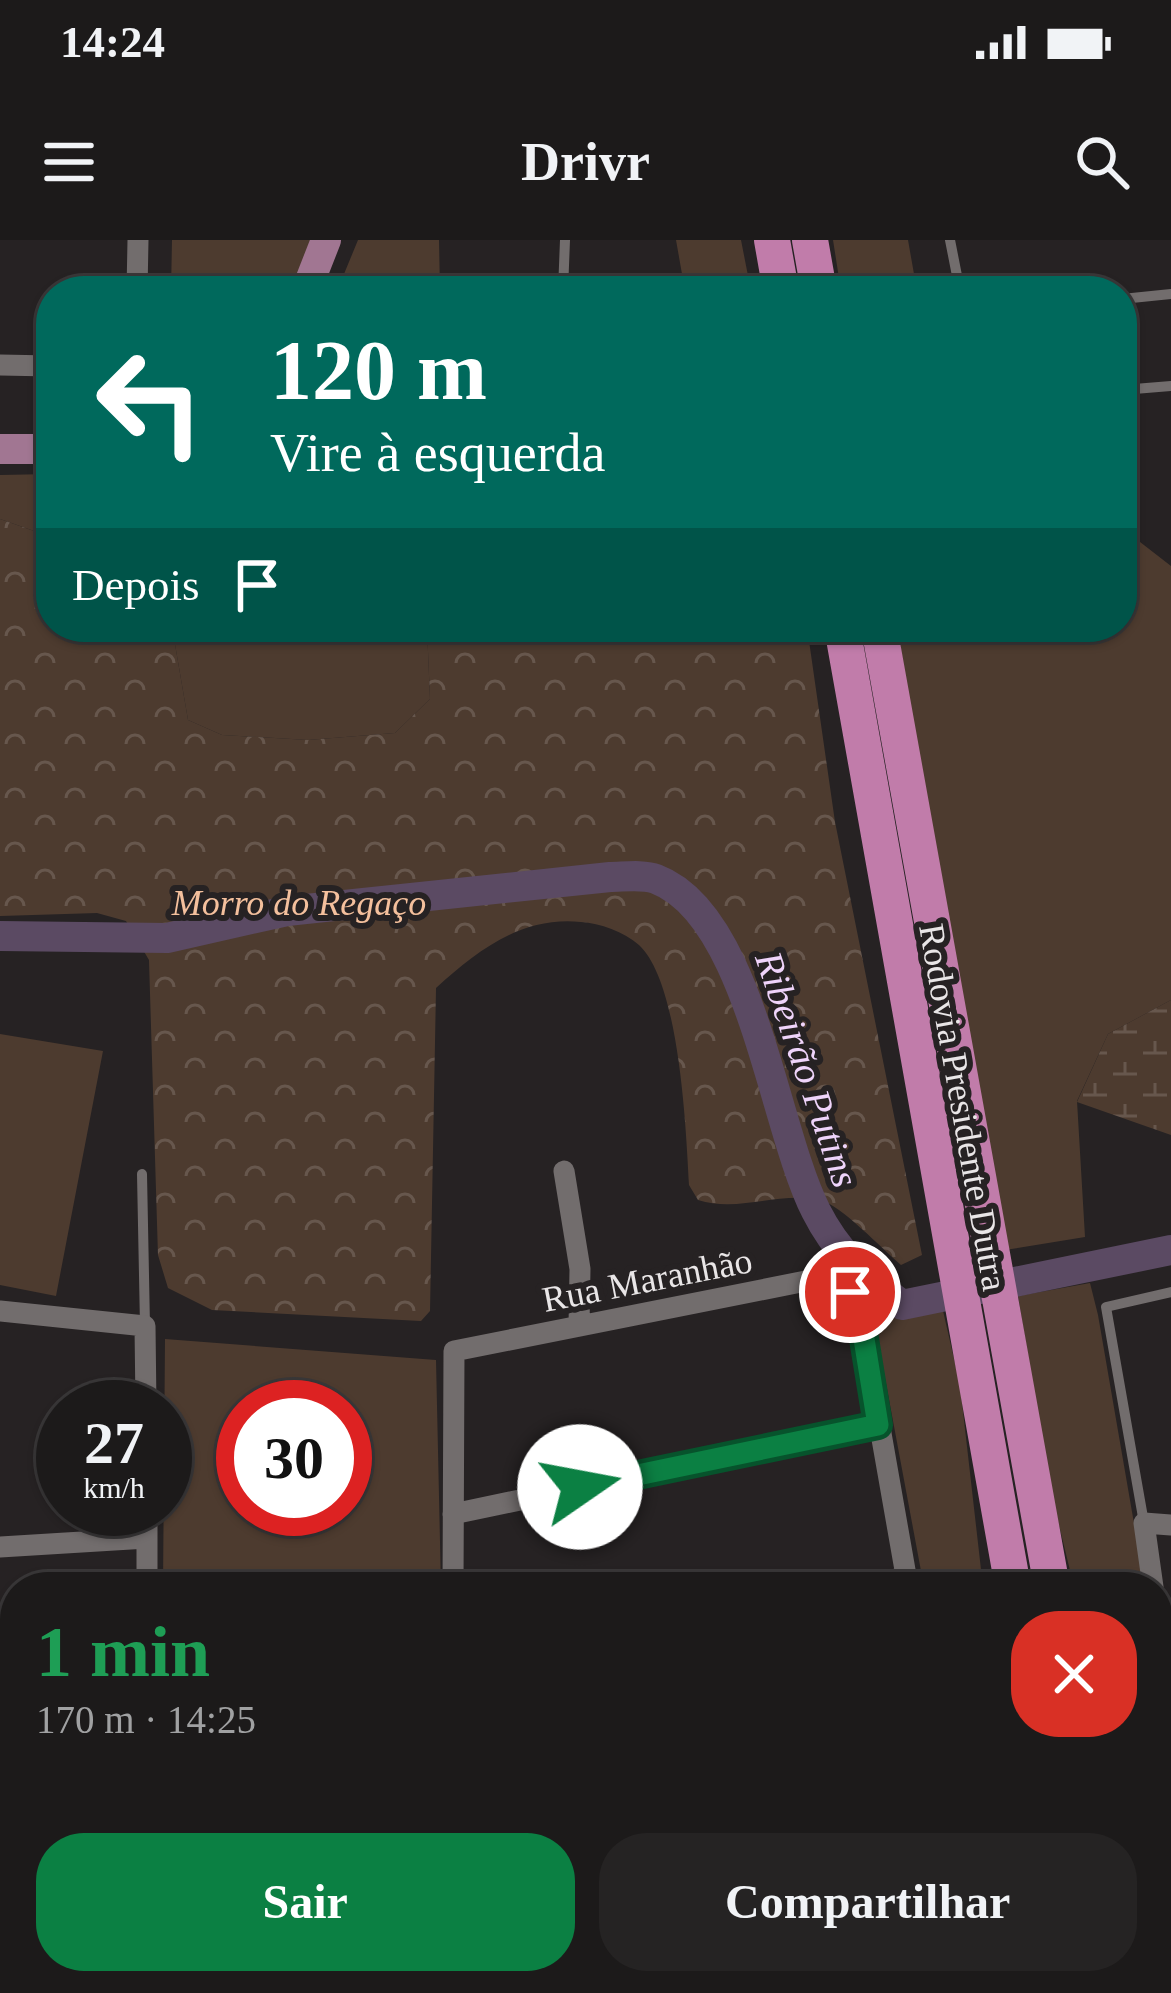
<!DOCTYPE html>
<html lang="pt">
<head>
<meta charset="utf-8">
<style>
	:root { --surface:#1c1a1a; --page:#252323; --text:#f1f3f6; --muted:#a0a1a2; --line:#3a3839; --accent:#0b8043 }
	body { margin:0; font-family:Georgia,serif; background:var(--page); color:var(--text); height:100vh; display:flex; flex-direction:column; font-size:45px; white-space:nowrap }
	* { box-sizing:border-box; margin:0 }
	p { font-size:39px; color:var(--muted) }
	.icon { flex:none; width:66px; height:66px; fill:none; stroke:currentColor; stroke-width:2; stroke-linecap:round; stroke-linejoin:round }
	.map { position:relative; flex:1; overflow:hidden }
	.details { position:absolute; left:0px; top:1332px; width:1173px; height:423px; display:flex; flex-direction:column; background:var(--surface); border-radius:48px 48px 0 0; box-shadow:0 3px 9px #0004,0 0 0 3px var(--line) }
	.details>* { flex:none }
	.banner { position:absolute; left:36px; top:36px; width:1101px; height:366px; border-radius:48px; box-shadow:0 3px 9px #0004,0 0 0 3px var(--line); background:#00695c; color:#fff; overflow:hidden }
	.speed { position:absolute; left:36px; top:1140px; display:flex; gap:24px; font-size:60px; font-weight:700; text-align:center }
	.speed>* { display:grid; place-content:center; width:156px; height:156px; border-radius:50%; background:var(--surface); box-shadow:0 3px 9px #0004,0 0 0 3px var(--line); line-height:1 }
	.speed small { font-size:30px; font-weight:400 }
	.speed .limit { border:18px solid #d22; background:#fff; color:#111 }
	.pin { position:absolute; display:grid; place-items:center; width:102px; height:102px; color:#fff; margin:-51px; border:6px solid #fff; border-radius:50%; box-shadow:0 3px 12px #0007 }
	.me { position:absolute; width:132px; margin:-66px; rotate:78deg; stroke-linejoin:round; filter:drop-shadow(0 0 9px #0008) }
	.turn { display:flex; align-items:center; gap:42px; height:252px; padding:0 36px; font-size:54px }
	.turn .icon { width:156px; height:156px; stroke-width:2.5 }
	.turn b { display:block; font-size:84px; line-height:102px }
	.then { display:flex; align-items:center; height:114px; padding:0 36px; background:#0003; gap:24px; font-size:45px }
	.round { display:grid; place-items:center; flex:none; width:126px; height:126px; border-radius:48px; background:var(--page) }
	.summary { display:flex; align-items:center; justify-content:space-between; height:204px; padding:0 36px }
	h1 { font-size:72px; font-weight:700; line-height:90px; color:#1e9e55 }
	.button { display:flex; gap:24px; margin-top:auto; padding:24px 36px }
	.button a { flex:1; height:138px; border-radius:48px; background:var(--accent); color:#fff; font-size:48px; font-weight:700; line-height:138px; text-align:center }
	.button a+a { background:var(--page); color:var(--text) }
	.status { display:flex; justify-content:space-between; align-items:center; height:84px; padding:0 60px; background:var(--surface); direction:ltr }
	.status svg { height:33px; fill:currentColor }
	header { display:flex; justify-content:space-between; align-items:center; height:156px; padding:0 36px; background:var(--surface); font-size:54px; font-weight:700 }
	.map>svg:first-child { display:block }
	.grass { fill:#4d3b2f; fill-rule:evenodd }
	.forest { fill:url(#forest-crowns) }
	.wetland { fill:url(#wetland-marsh) }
	.park { fill:url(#park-dots) }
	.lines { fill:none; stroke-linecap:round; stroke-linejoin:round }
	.river { stroke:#5b4a63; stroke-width:30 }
	.building { fill:#b5afae }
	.lane { stroke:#726d6d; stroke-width:10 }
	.street { stroke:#726d6d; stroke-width:21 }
	.primary { stroke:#a17692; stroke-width:30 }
	.highway { stroke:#c17caa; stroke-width:36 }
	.route-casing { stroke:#07532c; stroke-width:30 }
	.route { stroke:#0b8043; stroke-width:21 }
	.labels { text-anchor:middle; stroke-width:12; stroke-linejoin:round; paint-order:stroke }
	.park-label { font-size:36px; font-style:italic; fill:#f4c09d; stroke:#262223 }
	.street-label { font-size:36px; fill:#e9e6e7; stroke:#262223 }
	.water-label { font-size:39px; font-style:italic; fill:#efd4fb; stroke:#262223 }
</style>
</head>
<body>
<div class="status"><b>14:24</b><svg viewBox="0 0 49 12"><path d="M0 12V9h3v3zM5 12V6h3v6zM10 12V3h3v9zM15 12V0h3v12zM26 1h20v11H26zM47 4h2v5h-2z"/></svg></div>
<header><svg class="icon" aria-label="menu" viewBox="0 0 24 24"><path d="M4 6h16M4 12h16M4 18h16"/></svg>Drivr<svg class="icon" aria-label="search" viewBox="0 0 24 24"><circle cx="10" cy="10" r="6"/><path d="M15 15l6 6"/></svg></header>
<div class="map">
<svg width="1171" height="1753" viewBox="0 0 1171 1753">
	<defs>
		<pattern id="forest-crowns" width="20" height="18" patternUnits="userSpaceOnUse" patternTransform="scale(3)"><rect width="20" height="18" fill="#4d3b2f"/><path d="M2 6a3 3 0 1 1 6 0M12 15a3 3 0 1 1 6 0" fill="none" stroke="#67574d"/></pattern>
		<pattern id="wetland-marsh" width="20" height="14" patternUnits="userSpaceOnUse" patternTransform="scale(3)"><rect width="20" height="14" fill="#4d3b2f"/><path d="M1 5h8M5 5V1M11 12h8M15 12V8" fill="none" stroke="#67574d"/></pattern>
		<pattern id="park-dots" width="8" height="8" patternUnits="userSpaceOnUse" patternTransform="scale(3)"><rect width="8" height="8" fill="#4d3b2f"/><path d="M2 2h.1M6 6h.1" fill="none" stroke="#67574d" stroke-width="1.8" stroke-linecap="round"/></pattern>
	</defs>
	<rect width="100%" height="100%" fill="#262223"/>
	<path class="grass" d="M172,0H319L298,51H171Z
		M358,0H439L440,51H337Z
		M676,0H741L751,51H685Z
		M833,0H908L917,51H841Z
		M51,234V297L0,279V235Z
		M1122,288L1171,326V760L1108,794L1077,861L1085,997L1005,1010L897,387H1122Z
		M172,387H427L430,459L395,493L308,500L222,495L188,480Z
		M0,794L103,811L56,1056L0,1045Z
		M1090,1043L1098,1075L1145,1347H1074L1051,1252L1018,1056Z
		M941,1062L960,1145L983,1347H924L871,1063L890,1082L901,1072Z
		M165,1099L436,1120L441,1347H163ZM243,1167H345V1269H243Z
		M1158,1426L1171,1542V1649L1158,1624Z
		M1158,1670L1171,1685V1753H1152L1149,1740H1158Z
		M158,1740H444V1753H158Z"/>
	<path class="forest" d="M0,279L51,297V387H172L188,480L222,495L308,500L395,493L430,459L427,387H807L835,582L922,1015L901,1025C883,1010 840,964 820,960C778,951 739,973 698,960L689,945C686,890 680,743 639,705C624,692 600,683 581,682C522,676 478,710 436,748L430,1071L421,1081L212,1070L168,1048L158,1015L149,720L126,681L97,673L0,676Z"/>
	<path class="wetland" d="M1171,760V895L1077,862L1108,794Z"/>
	<path class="park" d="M521,1740H808L810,1753H462Z"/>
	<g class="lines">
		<path class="river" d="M0,696L167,698L287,671L610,637C623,637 643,634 656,639C751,675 773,887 816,971C837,1013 865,1037 902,1065L1171,1010"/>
	</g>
	<path class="building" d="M0,1518L15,1523V1576L7,1574L14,1560L0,1562V1545L10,1540L0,1535Z
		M0,1581H5L6,1594H15L7,1619H14L15,1633L4,1634V1646L0,1647Z
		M0,1712L15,1713V1740H32L31,1753H0Z
		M42,1740H82V1747L42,1746Z
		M910,1740H958L959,1753H849Z"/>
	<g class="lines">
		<path class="lane" d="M950,0L960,51
			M563,51L565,0
			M1122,59L1171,54
			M1122,150L1171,146
			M142,934L145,1086
			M1144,1283L1106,1067L1171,1052"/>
		<path class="street" d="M137,51L138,0
			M0,125L51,126
			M564,931L580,1029L579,1086
			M0,1071L145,1086L146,1167
			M147,1269V1347
			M453,1274L878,1185
			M0,1307L147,1298
			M453,1347L454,1111L816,1039L838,1043L859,1068L908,1347
			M857,1347L906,1337
			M1153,1347L1144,1283L1171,1285
			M1158,1381L1171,1484
			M0,1436L15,1434
			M0,1676L15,1675
			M818,1740L821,1753
			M977,1740L980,1753
			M454,1745L478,1740
			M147,1753V1740"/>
		<path class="primary" d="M306,51L326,0
			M0,209H51"/>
		<path class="highway" d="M772,0L781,51
			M810,0L819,51
			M842,387L1013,1347
			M879,387L1052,1347
			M1158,1642L1171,1662
			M1090,1740L1092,1753
			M1125,1740L1128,1753"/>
	</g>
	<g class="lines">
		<defs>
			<path id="route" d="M580,1247L878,1185L859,1068L850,1052"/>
		</defs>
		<use href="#route" class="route-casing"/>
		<use href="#route" class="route"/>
	</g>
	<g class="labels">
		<g class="park-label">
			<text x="299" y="675">Morro do Regaço</text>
		</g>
		<g class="street-label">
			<text transform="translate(964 867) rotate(80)" y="13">Rodovia Presidente Dutra</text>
			<text transform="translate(647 1039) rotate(-11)" y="13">Rua Maranhão</text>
		</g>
		<g class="water-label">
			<text transform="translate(808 829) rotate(71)" y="14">Ribeirão Putins</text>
		</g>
	</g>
</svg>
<div class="speed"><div>27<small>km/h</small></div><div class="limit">30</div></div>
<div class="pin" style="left:850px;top:1052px;background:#d93025"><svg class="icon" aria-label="arrive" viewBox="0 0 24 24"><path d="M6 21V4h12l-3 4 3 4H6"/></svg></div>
<svg class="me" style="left:580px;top:1247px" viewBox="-20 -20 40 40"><circle r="19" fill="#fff"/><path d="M0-13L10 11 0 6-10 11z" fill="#0b8043"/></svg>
<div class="banner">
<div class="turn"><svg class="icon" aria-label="left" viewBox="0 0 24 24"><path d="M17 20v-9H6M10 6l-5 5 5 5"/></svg><div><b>120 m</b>Vire à esquerda</div></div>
<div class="then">Depois<svg class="icon" aria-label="arrive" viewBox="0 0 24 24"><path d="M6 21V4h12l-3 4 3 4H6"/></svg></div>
</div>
<section class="details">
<div class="summary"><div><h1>1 min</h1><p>170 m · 14:25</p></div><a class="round" style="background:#d93025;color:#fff"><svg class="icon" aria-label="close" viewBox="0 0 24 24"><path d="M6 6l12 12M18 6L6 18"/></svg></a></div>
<div class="button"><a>Sair</a><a>Compartilhar</a></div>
</section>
</div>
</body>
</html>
